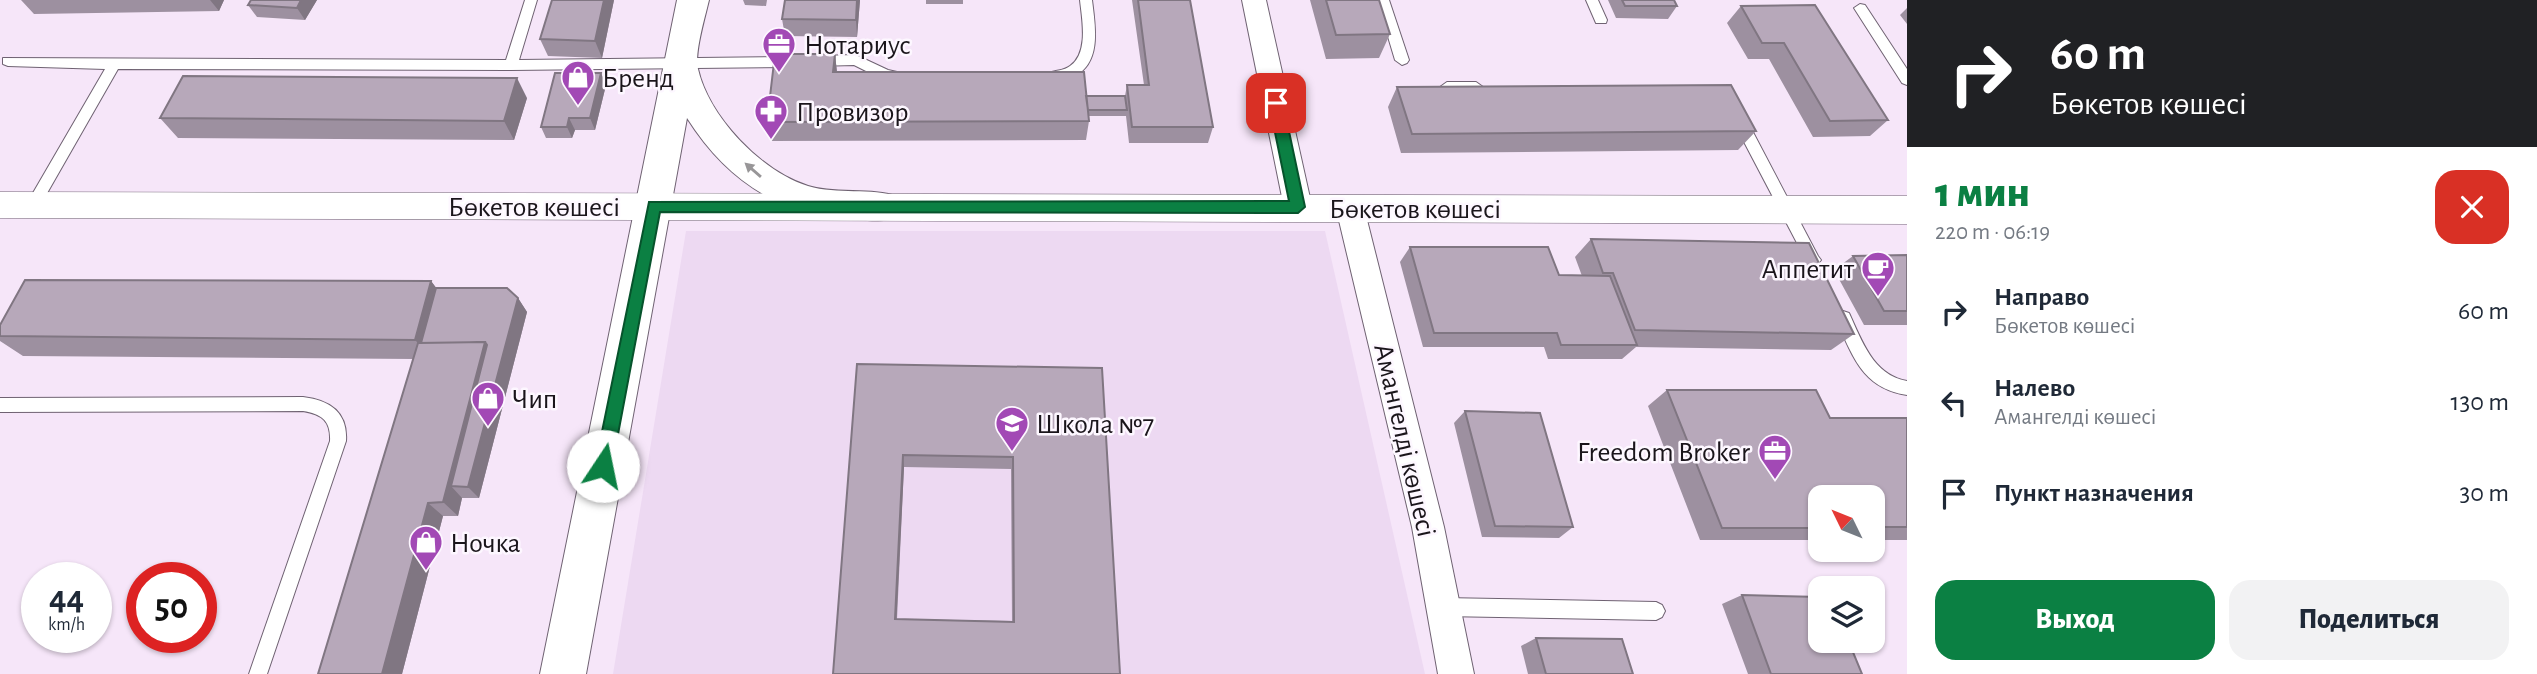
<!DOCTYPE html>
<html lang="ru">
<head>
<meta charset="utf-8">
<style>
	:root { --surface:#fff; --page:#f2f2f3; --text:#1f2937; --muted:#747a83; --accent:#0b8043 }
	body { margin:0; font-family:"Alegreya Sans",sans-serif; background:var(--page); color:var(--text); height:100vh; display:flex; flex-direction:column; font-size:26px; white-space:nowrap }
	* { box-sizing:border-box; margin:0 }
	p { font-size:23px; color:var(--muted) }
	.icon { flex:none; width:38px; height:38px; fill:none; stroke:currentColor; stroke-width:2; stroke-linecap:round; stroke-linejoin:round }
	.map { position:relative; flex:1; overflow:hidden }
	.drawer { display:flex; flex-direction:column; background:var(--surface); width:630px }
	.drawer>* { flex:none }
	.banner { background:#202124; color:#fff; overflow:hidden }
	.needle { width:46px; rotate:313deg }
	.tools { position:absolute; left:1808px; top:485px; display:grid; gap:14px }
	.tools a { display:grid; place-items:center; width:77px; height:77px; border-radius:14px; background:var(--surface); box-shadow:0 2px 5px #0004; font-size:35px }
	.speed { position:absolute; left:21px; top:562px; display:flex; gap:14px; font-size:35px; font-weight:700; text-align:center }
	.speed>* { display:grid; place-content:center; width:91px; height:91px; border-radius:50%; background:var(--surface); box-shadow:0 2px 5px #0004; line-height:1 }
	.speed small { font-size:18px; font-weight:400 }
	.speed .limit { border:10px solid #d22; background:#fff; color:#111 }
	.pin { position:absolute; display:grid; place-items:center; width:60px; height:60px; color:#fff; margin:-30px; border-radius:14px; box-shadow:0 4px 10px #0006 }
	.me { position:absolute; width:77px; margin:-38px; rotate:11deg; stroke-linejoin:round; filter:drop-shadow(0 0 5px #0008) }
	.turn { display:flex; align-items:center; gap:24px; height:147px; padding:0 28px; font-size:32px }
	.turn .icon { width:91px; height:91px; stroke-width:2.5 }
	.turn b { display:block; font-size:49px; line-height:60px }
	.round { display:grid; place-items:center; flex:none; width:74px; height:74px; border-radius:21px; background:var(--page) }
	.overview { display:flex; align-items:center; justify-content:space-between; height:119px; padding:0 28px }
	h1 { font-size:42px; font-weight:800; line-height:52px; color:var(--accent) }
	.cta { display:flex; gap:14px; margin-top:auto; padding:14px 28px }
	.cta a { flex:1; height:80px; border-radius:21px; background:var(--accent); color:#fff; font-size:28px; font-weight:800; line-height:80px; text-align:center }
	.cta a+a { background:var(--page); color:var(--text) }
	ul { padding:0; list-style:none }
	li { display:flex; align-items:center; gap:21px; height:91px; padding:0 28px }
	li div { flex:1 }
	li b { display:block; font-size:26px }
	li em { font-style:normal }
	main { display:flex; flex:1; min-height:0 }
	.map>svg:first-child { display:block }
	.built { fill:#edd9f2 }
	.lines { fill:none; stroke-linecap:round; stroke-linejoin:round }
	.service-casing { stroke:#6f6272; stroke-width:2 }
	.minor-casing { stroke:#6f6272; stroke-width:2 }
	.tertiary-casing { stroke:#6f6272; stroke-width:1 }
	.secondary-casing { stroke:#6f6272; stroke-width:2 }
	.service { fill:#fff; fill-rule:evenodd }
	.minor { fill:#fff; fill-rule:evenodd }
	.tertiary { fill:#fff; fill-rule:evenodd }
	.secondary { fill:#fff; fill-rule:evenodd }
	.wall { fill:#9d90a0; fill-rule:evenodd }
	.shaded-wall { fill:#807682 }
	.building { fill:#b7a8ba; stroke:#807682; stroke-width:2; fill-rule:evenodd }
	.oneway { fill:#989698 }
	.route { fill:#0b8043; stroke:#07532c; stroke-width:2 }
	.labels { text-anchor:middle; stroke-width:5; stroke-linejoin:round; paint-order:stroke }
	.poi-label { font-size:28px; fill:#1a151b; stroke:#fdf7ff; text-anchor:start }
	.street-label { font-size:28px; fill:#1a151b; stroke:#fdf7ff }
</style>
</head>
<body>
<main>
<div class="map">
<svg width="1907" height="674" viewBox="0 0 1907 674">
	<rect width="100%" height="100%" fill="#f6e6f9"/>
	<path class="built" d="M686,231H1325L1425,674H613Z"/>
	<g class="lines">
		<defs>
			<path id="service" d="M525,0H537L519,60L793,57L800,62L793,67L511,70L118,69L38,209H28L26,205L105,69L8,66L3,64V58L506,60Z
				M1080,0H1092C1095,25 1102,62 1075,76C1067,80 1057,82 1048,79V73C1056,70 1064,71 1070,66C1089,53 1082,19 1080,0Z
				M1377,0H1389L1409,60L1407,63L1402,65L1395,60Z
				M1586,0H1598L1607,20L1606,23H1596Z
				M1860,4L1865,5L1907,69V85L1902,83L1854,8Z
				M856,55L888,70L906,74L908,77L901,82L880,78L854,65L816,66L809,61L816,56Z
				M1447,82H1476L1483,87C1474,95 1449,95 1440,87Z
				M1739,114L1744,115L1818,256L1821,260L1818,264H1808L1732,119Z
				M1843,311L1849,313C1862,341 1873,375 1907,381V395C1861,388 1853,355 1835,318L1837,313Z
				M303,397C329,400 348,412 346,441L267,674H249L330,441C331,421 322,414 303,411L0,412V398Z
				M1443,598L1656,602L1662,605L1665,611L1662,617L1656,620L1443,616L1437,613L1434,607L1437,601Z"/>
			<path id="minor" d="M1242,0H1266L1312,207L1308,215L1298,218L1288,215L1284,207Z
				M1350,197L1360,200L1364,208L1444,527L1474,674H1438L1412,527L1336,208L1340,200Z"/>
			<path id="tertiary" d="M0,192L1907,196V224L0,218Z"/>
			<path id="secondary" d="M677,0H709C705,17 694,54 698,69C709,117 761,171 808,186C838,195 870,187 899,197L904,207L899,217C883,222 867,220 850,219C777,215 725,178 687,118L586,674H540Z"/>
		</defs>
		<use href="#service" class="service-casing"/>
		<use href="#minor" class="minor-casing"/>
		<use href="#tertiary" class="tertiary-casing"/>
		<use href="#secondary" class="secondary-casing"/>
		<use href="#service" class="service"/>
		<use href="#minor" class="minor"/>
		<use href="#tertiary" class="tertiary"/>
		<use href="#secondary" class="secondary"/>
	</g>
	<path class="wall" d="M21,0H224L219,11L34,14Z
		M317,0L305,20L257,17L248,5Z
		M614,0L602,58L548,56L540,39Z
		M743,0H767L766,6L745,5Z
		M785,0H860L857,37L785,36L782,19Z
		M926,0H963V4H926Z
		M1132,0H1190L1213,127L1208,143H1129L1126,116H1088L1089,121L1086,140L771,141L767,122L835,54L837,72L1086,96H1125L1127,85H1144Z
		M1310,0H1379L1390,34L1379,58L1326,59Z
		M1608,0H1674L1677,6L1668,19L1616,18Z
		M1741,6L1888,120L1870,136L1813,137L1769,59H1748L1727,23Z
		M1907,8V24L1900,15Z
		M601,73L606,85L595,130H575L572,138H546L541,127Z
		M1397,87L1756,131L1738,150L1401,153L1388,107Z
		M527,98L514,140L178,138L160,118Z
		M1591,239L1854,334L1831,350L1636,347L1622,359H1548L1544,347H1423L1400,262L1410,247L1559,275L1582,276L1575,257Z
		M1907,255V325H1864L1834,270L1853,256Z
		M431,281L436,288L518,298L527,312L479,498H462L458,516H443L402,674L413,359L23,356L0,341V325Z
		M857,364L1102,368L1120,674H833ZM904,467L1011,469L1012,621L897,619Z
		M1667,390L1830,418H1907V540H1872V497H1820V540H1700L1648,406Z
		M1465,411L1573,527L1559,538L1482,537L1454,423Z
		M1742,595L1862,674H1748L1722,604Z
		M1536,638L1633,674H1528L1521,646Z"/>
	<path class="shaded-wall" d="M210,0H224L219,11Z
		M301,0H317L305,20L297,8Z
		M604,0H614L602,58L595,41Z
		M857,0H860L857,37L856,20Z
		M835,54L837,73L833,72Z
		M601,73L606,85L595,130L590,118Z
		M517,78L527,98L514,140L504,121Z
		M569,118L575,130L572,138L567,127Z
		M431,281L447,302L420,345L415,340Z
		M518,298L527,312L479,498L468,487Z
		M485,342L498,358L451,486L462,498L458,516L443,502Z
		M903,455L904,467L896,628L895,619Z
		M428,503L443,516L402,674H382Z"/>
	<path class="building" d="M251,0H301L297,8L248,5Z
		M552,0H604L595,41L540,39Z
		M785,0H857L856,20L782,19Z
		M1138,0H1190L1213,127H1132L1127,85H1149Z
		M1326,0H1379L1390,34L1336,35Z
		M1622,0H1674L1677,6H1625Z
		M1815,5L1888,120L1830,121L1784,43H1762L1741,6Z
		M775,54H835L833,72H1084L1089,121L767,122Z
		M555,73H601L590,118H569L567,127H541Z
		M183,76L517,78L504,121L160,118Z
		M1731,85L1756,131L1412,134L1397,87Z
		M1086,96H1125L1127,110H1088Z
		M1591,239L1809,243L1854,334L1635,330L1613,273H1603Z
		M1410,247H1548L1559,275L1610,276L1637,345H1561L1557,333H1434Z
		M1907,255V311H1884L1853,256Z
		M25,280L431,281L415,340L0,336V325Z
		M436,288H507L518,298L468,487L451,486L487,345L485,342L421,343Z
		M485,342L443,502L428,503L382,674H318L418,343Z
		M857,364L1102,368L1120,674H833ZM903,455L1013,457L1014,622L895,619Z
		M1667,390H1816L1830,418H1907V527H1872V497H1820V528H1722Z
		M1465,411L1540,413L1573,527L1495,526Z
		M1742,595L1820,597V640H1848L1862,674H1771Z
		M1536,638L1622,639L1633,674H1546Z"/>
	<defs><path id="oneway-solid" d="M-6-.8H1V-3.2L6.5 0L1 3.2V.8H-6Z" transform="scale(1.75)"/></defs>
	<use class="oneway" href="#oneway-solid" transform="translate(753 170) rotate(-139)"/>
	<path class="route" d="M1276,98L1283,103L1305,207L1298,213L660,212L612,466L603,474L597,472L595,466L649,202L1289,201L1269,103Z"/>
	<defs>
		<symbol id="office-pin" viewBox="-11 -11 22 30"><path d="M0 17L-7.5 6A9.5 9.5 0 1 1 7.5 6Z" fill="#a249b5" stroke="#fdf7ff"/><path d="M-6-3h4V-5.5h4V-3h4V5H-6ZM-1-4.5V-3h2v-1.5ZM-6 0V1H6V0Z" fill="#fff"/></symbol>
		<symbol id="shop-pin" viewBox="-11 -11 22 30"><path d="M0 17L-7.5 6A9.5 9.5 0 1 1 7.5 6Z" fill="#a249b5" stroke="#fdf7ff"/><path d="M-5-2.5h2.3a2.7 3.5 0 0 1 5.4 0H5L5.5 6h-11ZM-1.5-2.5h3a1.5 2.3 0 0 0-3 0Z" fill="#fff"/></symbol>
		<symbol id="pharmacy-pin" viewBox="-11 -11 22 30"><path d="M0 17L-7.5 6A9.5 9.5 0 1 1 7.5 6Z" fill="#a249b5" stroke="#fdf7ff"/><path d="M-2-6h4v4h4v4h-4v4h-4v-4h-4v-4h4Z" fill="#fff"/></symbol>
		<symbol id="cafe-pin" viewBox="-11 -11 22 30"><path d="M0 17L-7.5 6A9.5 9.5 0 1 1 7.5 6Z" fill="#a249b5" stroke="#fdf7ff"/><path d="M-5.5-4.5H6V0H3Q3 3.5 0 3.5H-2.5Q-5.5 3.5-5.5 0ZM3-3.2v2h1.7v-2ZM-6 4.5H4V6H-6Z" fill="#fff"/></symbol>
		<symbol id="school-pin" viewBox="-11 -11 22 30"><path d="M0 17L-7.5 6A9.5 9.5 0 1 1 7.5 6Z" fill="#a249b5" stroke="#fdf7ff"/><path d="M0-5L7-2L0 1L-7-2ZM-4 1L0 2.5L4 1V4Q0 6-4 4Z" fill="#fff"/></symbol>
	</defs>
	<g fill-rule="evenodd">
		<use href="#office-pin" x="760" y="25" width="38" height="52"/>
		<use href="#shop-pin" x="559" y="58" width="38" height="52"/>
		<use href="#pharmacy-pin" x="752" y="92" width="38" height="52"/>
		<use href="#cafe-pin" x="1859" y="249" width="38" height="52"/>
		<use href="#shop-pin" x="469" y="379" width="38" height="52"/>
		<use href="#school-pin" x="993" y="404" width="38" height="52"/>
		<use href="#office-pin" x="1756" y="432" width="38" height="52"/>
		<use href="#shop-pin" x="407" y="523" width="38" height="52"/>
	</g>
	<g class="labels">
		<g class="poi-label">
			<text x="804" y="54">Нотариус</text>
			<text x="602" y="87">Бренд</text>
			<text x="796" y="121">Провизор</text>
			<text x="1854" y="278" text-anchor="end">Аппетит</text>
			<text x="512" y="408">Чип</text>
			<text x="1036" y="433">Школа №7</text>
			<text x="1750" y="461" text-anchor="end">Freedom Broker</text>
			<text x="450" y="552">Ночка</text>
		</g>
		<g class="street-label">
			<text x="534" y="216">Бөкетов көшесі</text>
			<text x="1415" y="218">Бөкетов көшесі</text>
			<text transform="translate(1406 440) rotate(77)" y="10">Амангелді көшесі</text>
		</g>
	</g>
</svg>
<div class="tools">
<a><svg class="needle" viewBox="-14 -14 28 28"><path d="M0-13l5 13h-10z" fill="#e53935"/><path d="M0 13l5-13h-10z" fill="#747a83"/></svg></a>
<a><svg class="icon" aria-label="layers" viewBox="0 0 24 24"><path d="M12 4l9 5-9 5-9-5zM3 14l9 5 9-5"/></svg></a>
</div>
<div class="speed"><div>44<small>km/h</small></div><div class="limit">50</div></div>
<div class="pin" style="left:1276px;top:103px;background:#d93025"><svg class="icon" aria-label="arrive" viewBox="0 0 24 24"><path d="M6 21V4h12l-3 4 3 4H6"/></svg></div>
<svg class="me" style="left:603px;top:466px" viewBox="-20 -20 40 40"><circle r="19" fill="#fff"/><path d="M0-13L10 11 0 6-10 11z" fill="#0b8043"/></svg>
</div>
<section class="drawer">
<div class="banner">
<div class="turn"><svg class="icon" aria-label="right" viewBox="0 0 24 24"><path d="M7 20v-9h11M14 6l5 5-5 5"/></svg><div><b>60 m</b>Бөкетов көшесі</div></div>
</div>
<div class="overview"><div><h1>1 мин</h1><p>220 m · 06:19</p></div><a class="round" style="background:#d93025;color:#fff"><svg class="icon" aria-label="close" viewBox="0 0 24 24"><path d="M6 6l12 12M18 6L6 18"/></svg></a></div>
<ul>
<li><svg class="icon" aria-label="right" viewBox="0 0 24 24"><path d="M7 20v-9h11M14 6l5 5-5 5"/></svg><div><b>Направо</b><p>Бөкетов көшесі</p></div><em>60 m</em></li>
<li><svg class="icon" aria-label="left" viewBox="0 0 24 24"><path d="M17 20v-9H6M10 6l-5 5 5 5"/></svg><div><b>Налево</b><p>Амангелді көшесі</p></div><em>130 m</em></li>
<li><svg class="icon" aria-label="arrive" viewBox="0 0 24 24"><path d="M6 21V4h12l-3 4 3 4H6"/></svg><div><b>Пункт назначения</b></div><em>30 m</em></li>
</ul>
<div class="cta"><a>Выход</a><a>Поделиться</a></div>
</section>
</main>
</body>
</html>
